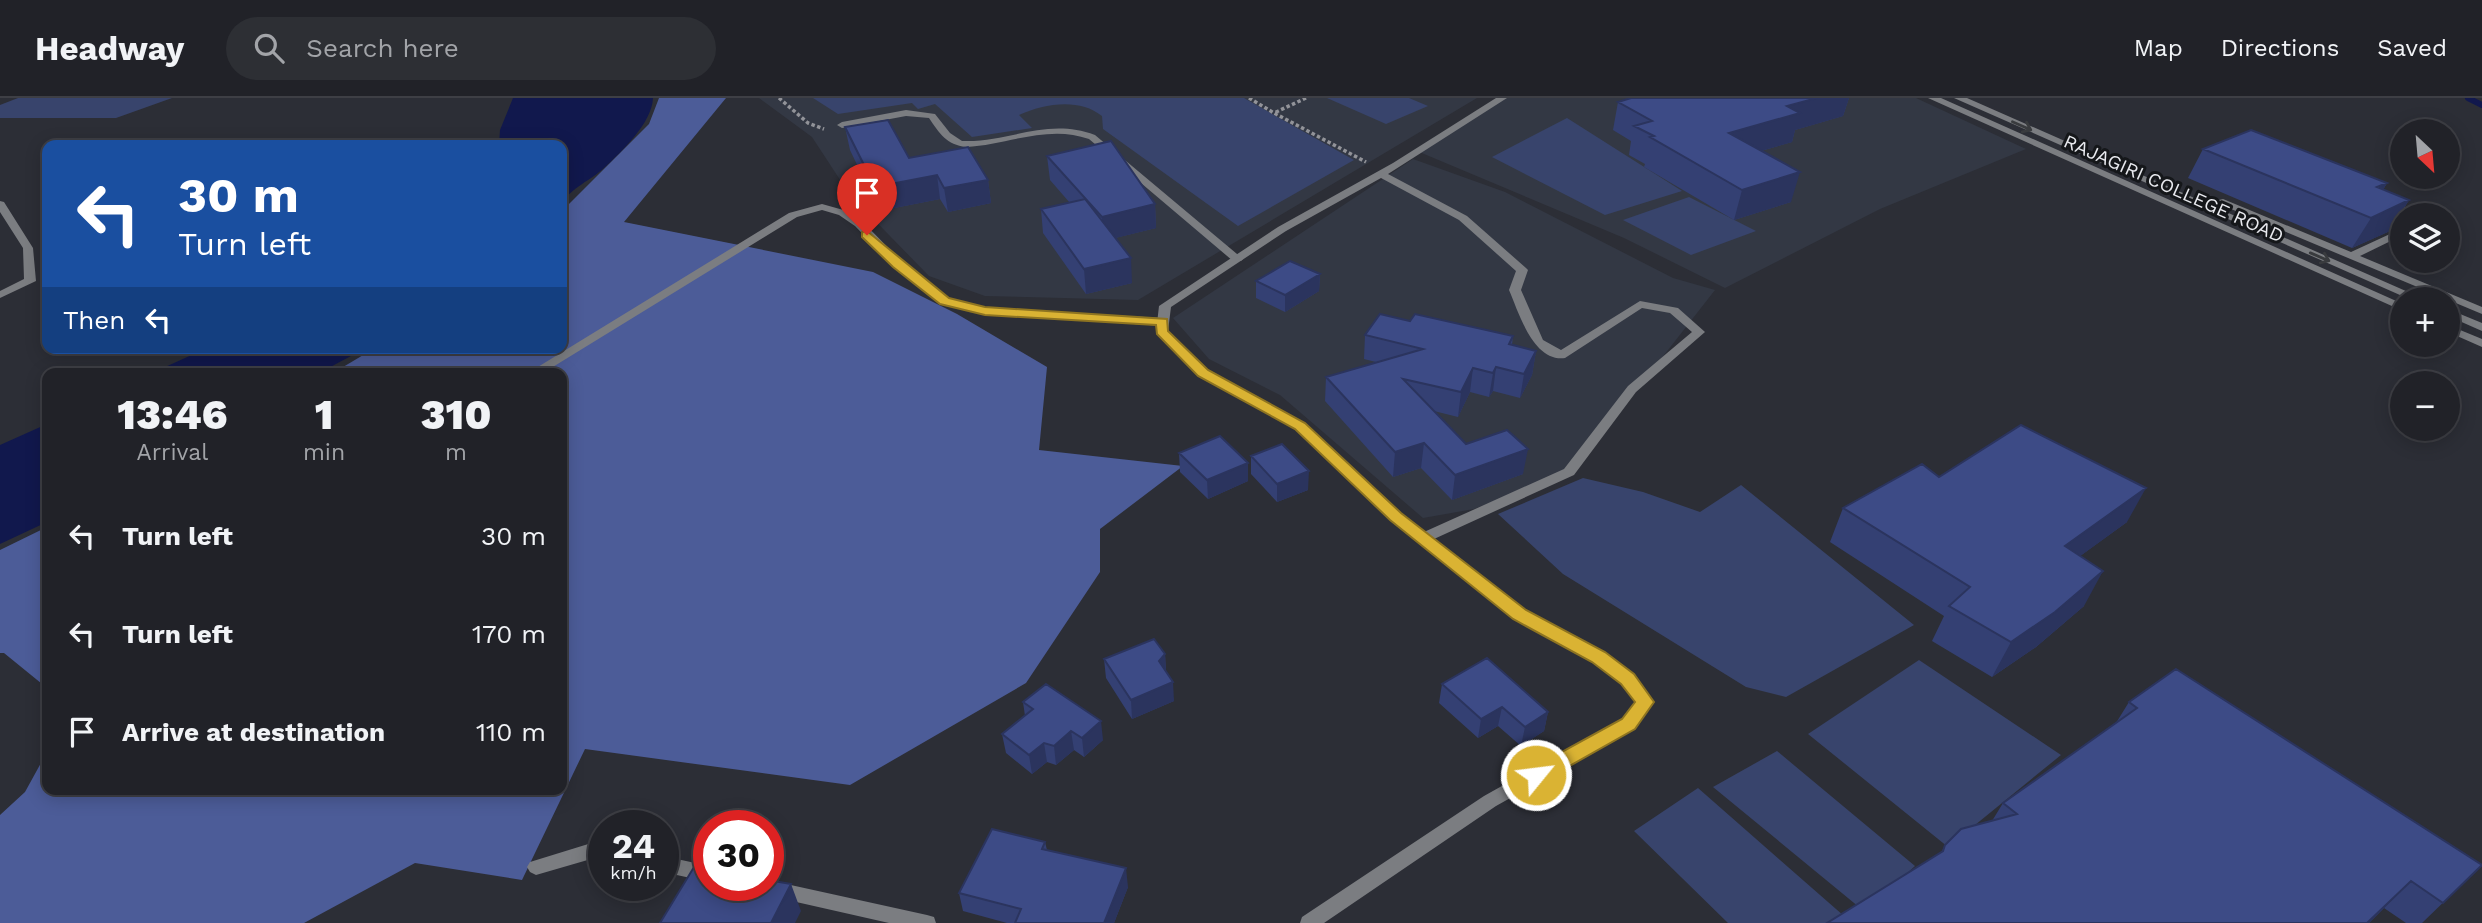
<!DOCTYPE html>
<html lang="en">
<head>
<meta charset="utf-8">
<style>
	:root { --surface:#212228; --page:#2d2f34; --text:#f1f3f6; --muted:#a2a4a8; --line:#3e3f45 }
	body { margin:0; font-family:"Work Sans",sans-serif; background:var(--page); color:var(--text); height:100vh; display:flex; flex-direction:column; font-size:26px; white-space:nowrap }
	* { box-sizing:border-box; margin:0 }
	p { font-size:23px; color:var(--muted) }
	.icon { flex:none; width:38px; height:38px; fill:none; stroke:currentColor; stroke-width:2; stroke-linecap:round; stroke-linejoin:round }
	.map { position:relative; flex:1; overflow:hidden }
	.sheet { position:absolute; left:42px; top:270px; width:525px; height:427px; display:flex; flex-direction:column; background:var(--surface); border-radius:14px; box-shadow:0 4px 18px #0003,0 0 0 2px var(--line) }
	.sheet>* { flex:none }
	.top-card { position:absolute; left:42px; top:42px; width:525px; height:214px; border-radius:14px; box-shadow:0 4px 18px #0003,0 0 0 2px var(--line); background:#1a4fa0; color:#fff; overflow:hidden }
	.needle { width:46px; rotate:154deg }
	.buttons { position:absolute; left:2390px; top:21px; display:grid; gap:14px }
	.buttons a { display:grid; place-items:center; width:70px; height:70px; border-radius:50%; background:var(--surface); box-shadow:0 4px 18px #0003,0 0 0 2px var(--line); font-size:35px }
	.speed { position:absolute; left:588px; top:712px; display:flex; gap:14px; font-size:35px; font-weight:700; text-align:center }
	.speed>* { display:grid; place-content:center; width:91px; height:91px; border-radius:50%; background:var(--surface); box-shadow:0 4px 18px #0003,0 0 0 2px var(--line); line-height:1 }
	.speed small { font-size:18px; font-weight:400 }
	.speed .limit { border:10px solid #d22; background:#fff; color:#111 }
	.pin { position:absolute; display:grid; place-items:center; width:60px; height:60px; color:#fff; margin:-72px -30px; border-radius:50% 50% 50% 0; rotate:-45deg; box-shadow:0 0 7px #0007 }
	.pin .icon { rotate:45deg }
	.me { position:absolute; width:77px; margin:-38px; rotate:61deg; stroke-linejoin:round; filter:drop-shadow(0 0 5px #0008) }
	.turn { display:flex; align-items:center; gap:24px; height:147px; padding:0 21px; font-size:32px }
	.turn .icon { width:91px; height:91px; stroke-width:2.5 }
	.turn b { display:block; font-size:49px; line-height:60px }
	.then { display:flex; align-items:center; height:66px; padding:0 21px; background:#0003; gap:14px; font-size:26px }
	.eta { display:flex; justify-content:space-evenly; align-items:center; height:119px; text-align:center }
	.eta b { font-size:42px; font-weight:800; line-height:49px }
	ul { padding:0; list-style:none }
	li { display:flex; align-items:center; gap:21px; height:98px; padding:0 21px }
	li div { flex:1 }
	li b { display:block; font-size:26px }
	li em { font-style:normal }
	header { display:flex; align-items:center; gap:42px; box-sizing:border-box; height:98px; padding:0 35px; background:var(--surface); border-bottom:2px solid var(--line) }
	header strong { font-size:33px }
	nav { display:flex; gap:38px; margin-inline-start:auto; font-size:24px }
	.search { width:490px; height:63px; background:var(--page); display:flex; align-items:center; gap:18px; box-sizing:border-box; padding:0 24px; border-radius:38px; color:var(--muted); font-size:26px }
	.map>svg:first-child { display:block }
	.built { fill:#333844 }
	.green { fill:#38446c }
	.forest { fill:#4c5c98 }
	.water { fill:#11184d }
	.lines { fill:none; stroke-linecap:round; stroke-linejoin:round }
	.stream { stroke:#11184d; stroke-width:6 }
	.path { stroke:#929399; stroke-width:3.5; stroke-dasharray:3.5 2.5; stroke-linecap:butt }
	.service { fill:#7b7d81; fill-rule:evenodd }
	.minor { fill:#7b7d81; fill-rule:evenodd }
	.wall { fill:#344073 }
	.shaded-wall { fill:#2b345e }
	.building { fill:#3d4b86; stroke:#2b345e; stroke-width:2 }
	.oneway { stroke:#393b3e }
	.route { fill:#dab333; stroke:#8e7421; stroke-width:2 }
	.labels { text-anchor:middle; stroke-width:6; stroke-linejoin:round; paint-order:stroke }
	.far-street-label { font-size:19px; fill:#e9eaef; stroke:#15171a }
</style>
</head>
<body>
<header>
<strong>Headway</strong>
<div class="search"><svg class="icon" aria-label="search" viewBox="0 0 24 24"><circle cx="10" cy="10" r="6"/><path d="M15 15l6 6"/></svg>Search here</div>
<nav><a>Map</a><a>Directions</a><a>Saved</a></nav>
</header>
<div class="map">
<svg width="2482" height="825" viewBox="0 0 2482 825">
	<rect width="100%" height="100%" fill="#2c2e36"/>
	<path class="built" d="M759,0H1477L1138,202L985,198L929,178L850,97L812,39Z
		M1506,0H1916L2026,51L1880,111L1725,190L1624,140L1417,53Z
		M1413,61L1505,94L1673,180L1715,192L1574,372L1474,411L1423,420L1280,297L1209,261L1173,220Z"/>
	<path class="green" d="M18,0H172L116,20H0V7Z
		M813,0H1244L1354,62L1238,128L1103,31L1102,18C1080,0 1045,5 1019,17L1032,30L972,39L935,6L918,11L912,5L838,16Z
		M1327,0H1409L1428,8L1386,26Z
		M1567,20L1682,93L1605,117L1492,59Z
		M1689,99L1756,133L1691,157L1623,122Z
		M1583,380L1643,394L1700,414L1741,387L1914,527L1786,599L1746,589L1563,476L1498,416Z
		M1919,562L2061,657L1948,749L1808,636Z
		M1777,653L1915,768L1865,814L1713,689Z
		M1698,690L1844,818L1833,825H1728L1634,733Z"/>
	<path class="forest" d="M659,0H726L624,124L873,174L957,216L1047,269L1039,352L1183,368L1100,431V474L1026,585L850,687L585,651L522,782L415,765L304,825H0V717L25,694L47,654V691H562V275H333L375,250H562V113L649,26Z
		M47,429V590L4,555H0V452Z"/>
	<path class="water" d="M513,0H653C652,25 622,53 604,70C591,82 571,90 562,105V47H499L500,32Z
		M207,250H366L319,275H152Z
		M47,326V424L0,446V347Z"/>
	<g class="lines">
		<path class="stream" d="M2468,0L2482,7"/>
		<path class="path" d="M779,0L808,25L824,31
			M1249,0L1274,15
			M1306,0L1274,15L1366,64"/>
		<path class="service" d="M906,12L935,16L950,35L962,43C1009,45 1046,19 1095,37L1243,161L1241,163H1233L1089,41C1048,26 1007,47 966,49C947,47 939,35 929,20L906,18L842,30L837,27L842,24Z
			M2223,101L2351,154L2403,130V137L2360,158L2482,209V216L2219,106V102Z
			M2388,103L2422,115L2423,117H2409L2384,108L2383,106Z
			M822,106L847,113L863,124L902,164L948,201L985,210L1163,220L1169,224L1163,228L985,216L940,205L894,168L855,128L839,117L822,112L797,119L543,275H528L789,115Z"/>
		<path class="minor" d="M1496,0H1507L1388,76L1467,118L1526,170L1528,172L1521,192L1543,242L1561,252L1640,203L1678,210L1705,234L1636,294L1574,377L1434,441C1463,464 1493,489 1523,511C1567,542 1625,554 1653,604L1634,631L1496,708L1324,825H1300L1302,819L1484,698L1622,621L1636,604L1621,585L1592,563L1515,520L1390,421L1295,331L1199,278L1156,234L1159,208L1278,129L1393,65ZM1381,80L1459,122L1516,173L1509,192C1519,215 1533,264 1565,260L1642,210L1670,215L1692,234L1628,288L1564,371L1424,434L1400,415L1305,325L1207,272L1168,233L1171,209L1286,133Z
			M1928,0H1941L2403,206V213Z
			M1954,0H1967L2424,201H2409Z
			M0,103L4,104L33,150L36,183L0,200V193L24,181L23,150L0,114Z
			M2448,211L2482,225V233L2448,218Z
			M2448,227L2482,241V249L2448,234Z
			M598,743L604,744V760L598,759L536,777L530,774L527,769L530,764Z
			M663,758L709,768V784L663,774Z
			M768,782L927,817L934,819L936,825H889L752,794L750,788H768Z"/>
	</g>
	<path class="wall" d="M1631,0H1849L1843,18L1795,32L1792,44L1761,53L1791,104L1734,122L1644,69L1645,66L1629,57L1631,43L1613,32L1618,4Z
		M845,29L909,60L988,82L991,105L948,114L940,101L879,113L850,52Z
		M2203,51L2387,85L2383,92L2409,102L2390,133L2352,150L2188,80Z
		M1047,58L1155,106L1156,130L1115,140L1132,185L1086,196L1043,135L1041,111L1070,105L1050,82Z
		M1320,176L1319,193L1285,214L1256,200V183Z
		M1365,237L1513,238L1512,247L1536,253L1532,277L1520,300L1493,293L1489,299L1470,294L1458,319L1434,313L1466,346L1523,376L1452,402L1421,370L1393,379L1325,303L1326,279L1376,264L1364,261Z
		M1179,355L1248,383L1208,401L1180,374Z
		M1251,358L1308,392L1277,404L1251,376Z
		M1939,379L2127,424L2080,458L2084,508L2036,549L1992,579L1932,543L1944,518L1830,444L1843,410Z
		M1165,556L1166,574L1174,603L1132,621L1106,580L1104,561Z
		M1442,586L1548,614L1544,633L1521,648L1498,628L1478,640L1439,605Z
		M1023,604L1103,642L1084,659L1074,652L1056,667L1047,664L1032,676L1006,655L1002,636L1025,618Z
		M2129,604L2482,767L2422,825H2406L2384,810L2369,825H1827L1941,755L1945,747L1992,723L2003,705L2116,625Z
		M1045,744L1047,752L1128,789L1114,825H1007L963,813L959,795Z"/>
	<path class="shaded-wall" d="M1817,0H1849L1843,18L1795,32L1792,44L1722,64L1729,35L1787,8Z
		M1800,74L1791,104L1734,122L1742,92Z
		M937,77L940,101L879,113L875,89Z
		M988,82L991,105L948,114L944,90Z
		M2387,85L2369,115L2377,89Z
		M2409,102L2390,133L2352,150L2371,120Z
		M1155,106L1156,130L1103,143L1102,119Z
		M1131,160L1132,185L1086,196L1084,171Z
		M1320,176L1319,193L1285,214V197Z
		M1536,253L1532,277L1520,300L1524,276Z
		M1496,269L1493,293L1489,299L1493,275Z
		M1473,270L1470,294L1458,319L1461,294Z
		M1424,345L1421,370L1393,379L1395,354Z
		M1528,351L1523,376L1452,402L1455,377Z
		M1248,365V383L1208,401L1207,382Z
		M1309,373L1308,392L1277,404V386Z
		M2146,390L2127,424L2046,483L2065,448Z
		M2103,473L2084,508L2036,549L1992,579L2011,544Z
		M1165,556L1166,575L1159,563Z
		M1173,584L1174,603L1132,621L1131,602Z
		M1502,609L1498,628L1478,640L1481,621Z
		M1548,614L1544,633L1521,648L1525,629Z
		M1101,623L1103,642L1084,659L1082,640Z
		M1071,633L1074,652L1056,667L1054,648Z
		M1044,645L1047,664L1032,676L1029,657Z
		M1126,770L1128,789L1114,825H1104Z
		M2411,783L2369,825H2367Z
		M791,786L801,813L795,825H771Z"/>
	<path class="building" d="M1631,0H1817L1787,8L1800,15L1729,35L1800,74L1742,92L1650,39L1654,38L1634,28L1652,23L1618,4Z
		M888,22L909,60L968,49L988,82L944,90L937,77L875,89L845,29Z
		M2251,32L2387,85L2377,89L2409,102L2371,120L2203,51Z
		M1111,43L1155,106L1102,119L1047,58Z
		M1085,101L1131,160L1084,171L1041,111Z
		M1290,163L1320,176L1285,197L1256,183Z
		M1380,216L1410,223L1415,216L1513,238L1509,246L1536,253L1524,276L1496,269L1493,275L1473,270L1461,294L1403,281L1466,346L1507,332L1528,351L1455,377L1424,345L1395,354L1326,279L1423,251L1365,237Z
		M2021,327L2146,390L2065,448L2103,473L2055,514L2011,544L1949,508L1970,489L1843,410L1922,366L1939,379Z
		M1220,338L1248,365L1207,382L1179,355Z
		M1282,346L1309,373L1277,386L1251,358Z
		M1154,541L1165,556L1159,563L1173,584L1131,602L1104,561Z
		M1487,560L1548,614L1525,629L1502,609L1481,621L1442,586Z
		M2176,571L2482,767L2443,805L2411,783L2367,825H1827L1943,753L1945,747L1961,731L2017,716L2003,705L2137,610L2129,604Z
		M1046,586L1101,623L1082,640L1071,633L1054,648L1044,645L1029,657L1002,636L1033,611L1023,604Z
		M992,731L1045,744L1042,751L1126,770L1104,825H1015L1021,811L959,795Z
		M694,769L709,772V788H768V782L791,786L771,825H660Z"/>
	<defs><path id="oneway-shaft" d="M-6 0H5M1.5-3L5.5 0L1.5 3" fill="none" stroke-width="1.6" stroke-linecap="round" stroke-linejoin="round" transform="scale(1.75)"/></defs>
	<g class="oneway">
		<use href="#oneway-shaft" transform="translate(2022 28) rotate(24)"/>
		<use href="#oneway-shaft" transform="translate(2320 159) rotate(23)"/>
	</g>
	<path class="route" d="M867,133L949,200L985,209L1167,221L1168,233L1208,272L1305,325L1401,415L1526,512L1605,554L1634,576L1654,604L1635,631L1543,683L1536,685L1529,683L1527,677L1529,672L1622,621L1635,604L1621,586L1592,564L1513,521L1390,422L1295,331L1198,278L1157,236L1156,227L985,217L940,206L893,169L862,139V134Z"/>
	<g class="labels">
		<g class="far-street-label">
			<text transform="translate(2174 90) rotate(24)" y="7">RAJAGIRI COLLEGE ROAD</text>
		</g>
	</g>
</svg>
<div class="buttons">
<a><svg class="needle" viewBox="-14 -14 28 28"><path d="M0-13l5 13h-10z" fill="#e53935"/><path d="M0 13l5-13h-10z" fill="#a2a4a8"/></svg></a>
<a><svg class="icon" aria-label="layers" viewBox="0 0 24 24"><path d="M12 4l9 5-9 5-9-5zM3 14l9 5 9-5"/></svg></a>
<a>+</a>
<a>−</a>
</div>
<div class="speed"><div>24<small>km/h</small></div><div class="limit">30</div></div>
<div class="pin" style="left:867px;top:137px;background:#d93025"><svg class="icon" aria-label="arrive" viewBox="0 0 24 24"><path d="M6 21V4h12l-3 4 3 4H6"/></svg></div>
<svg class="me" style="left:1536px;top:677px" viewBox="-20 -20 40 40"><circle r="17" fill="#dab333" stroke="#fff" stroke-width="3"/><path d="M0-11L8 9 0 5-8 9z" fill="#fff"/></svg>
<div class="top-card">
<div class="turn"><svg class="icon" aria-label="left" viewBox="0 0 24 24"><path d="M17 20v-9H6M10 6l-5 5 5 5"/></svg><div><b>30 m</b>Turn left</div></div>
<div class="then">Then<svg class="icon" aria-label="left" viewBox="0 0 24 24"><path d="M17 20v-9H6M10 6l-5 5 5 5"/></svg></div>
</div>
<section class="sheet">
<div class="eta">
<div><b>13:46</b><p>Arrival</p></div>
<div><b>1</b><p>min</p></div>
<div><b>310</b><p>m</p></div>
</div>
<ul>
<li><svg class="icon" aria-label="left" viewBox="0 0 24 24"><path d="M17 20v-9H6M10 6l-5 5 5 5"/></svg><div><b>Turn left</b></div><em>30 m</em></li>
<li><svg class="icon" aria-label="left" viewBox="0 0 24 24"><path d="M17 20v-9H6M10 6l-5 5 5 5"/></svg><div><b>Turn left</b></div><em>170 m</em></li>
<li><svg class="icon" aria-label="arrive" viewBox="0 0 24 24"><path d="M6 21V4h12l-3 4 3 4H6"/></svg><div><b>Arrive at destination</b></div><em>110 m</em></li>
</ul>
</section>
</div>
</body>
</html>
